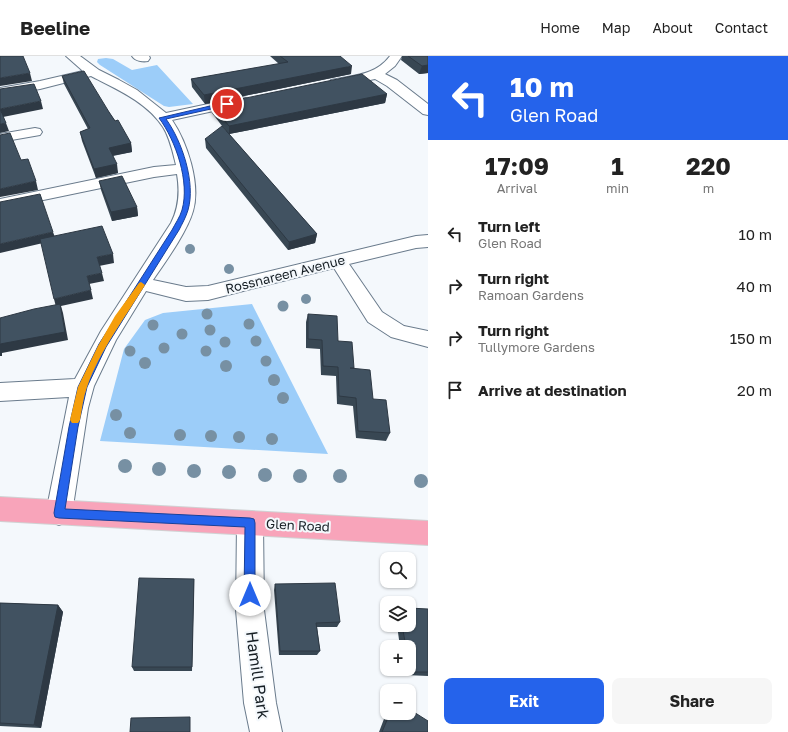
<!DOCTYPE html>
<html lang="en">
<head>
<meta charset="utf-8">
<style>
	:root { --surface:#fff; --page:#f6f6f6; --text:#222; --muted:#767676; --line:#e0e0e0; --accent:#2563eb }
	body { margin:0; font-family:"Golos Text",sans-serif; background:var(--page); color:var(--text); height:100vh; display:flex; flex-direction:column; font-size:15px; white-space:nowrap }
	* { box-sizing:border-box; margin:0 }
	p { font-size:13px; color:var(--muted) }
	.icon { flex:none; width:22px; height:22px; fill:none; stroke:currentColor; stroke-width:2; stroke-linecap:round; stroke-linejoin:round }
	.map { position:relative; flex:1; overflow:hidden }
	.details { display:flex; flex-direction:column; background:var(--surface); width:360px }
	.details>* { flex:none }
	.guide { background:#2563eb; color:#fff; overflow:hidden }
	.controls { position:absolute; left:380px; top:496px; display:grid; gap:8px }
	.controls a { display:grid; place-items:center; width:36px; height:36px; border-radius:8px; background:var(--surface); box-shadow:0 1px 3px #0004; font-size:20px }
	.pin { position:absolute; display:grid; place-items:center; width:34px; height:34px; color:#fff; margin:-17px; border:2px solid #fff; border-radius:50%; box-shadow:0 1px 4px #0007 }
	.me { position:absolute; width:44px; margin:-22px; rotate:0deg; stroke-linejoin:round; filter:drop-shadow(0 0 3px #0008) }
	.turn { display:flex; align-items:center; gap:14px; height:84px; padding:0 16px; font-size:18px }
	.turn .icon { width:52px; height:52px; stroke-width:2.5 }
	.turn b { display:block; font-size:28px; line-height:34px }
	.eta { display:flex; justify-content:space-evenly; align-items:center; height:68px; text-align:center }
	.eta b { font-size:24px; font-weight:700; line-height:28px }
	.cta { display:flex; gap:8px; margin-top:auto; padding:8px 16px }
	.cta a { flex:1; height:46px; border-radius:8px; background:var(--accent); color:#fff; font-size:16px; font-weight:700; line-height:46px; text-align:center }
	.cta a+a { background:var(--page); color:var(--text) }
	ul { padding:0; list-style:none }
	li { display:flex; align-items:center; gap:12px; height:52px; padding:0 16px }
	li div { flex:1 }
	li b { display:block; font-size:15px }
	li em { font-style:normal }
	header { display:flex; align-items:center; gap:24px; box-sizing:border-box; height:56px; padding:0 20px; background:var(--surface); border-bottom:1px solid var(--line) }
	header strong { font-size:19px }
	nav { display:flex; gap:22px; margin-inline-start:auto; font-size:14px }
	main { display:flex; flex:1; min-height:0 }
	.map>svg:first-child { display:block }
	.green { fill:#9ccdf9 }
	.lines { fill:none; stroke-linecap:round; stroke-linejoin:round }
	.minor-casing { stroke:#6a7b8c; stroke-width:2 }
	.major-casing { stroke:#d0d2d3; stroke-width:2 }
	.minor { fill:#fff; fill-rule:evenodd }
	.major { fill:#f8a4ba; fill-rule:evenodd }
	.tree { fill:#7790a3 }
	.wall { fill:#384753 }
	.shaded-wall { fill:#2e3944 }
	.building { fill:#415261; stroke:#2e3944 }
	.route { fill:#2563eb; stroke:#184099 }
	.slow { fill:#f59e0b }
	.labels { text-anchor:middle; stroke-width:4; stroke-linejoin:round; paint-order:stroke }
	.street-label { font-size:13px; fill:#161e24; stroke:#f4f8fc }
	.near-street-label { font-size:16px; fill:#161e24; stroke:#f4f8fc }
</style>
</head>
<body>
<header>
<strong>Beeline</strong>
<nav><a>Home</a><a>Map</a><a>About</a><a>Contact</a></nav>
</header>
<main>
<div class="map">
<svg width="428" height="676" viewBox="0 0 428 676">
	<rect width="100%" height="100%" fill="#f4f8fc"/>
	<path class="green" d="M106,2L113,3L132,14L157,9L193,48L169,51L164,50L100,9L97,6L98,3Z
		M252,248L328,398L100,385L124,293L145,264L163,257Z"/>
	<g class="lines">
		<defs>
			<path id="minor" d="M66,0H80L99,14L119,24L137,34L166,57L241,41L246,42L248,45L246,48L172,64C187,86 201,128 193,155C187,176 166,205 153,224L186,231L208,230L416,180L428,179V191L416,192L349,208L382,256L404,270L428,275V291L391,281L368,266L334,212L208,244L186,245L146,235L116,284L94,330L88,352L72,457L68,465L59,469L50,465L46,457L69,341L0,345V327L75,323L101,275L171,167C179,151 180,136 177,118L154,121L0,153V143L154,111L176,109C173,97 170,82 163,71C147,46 116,33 91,20L40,33L0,40V32L40,25L83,15Z
				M132,0H149L150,2L148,5C143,6 135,5 132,0Z
				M390,0H402L395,10L385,18L397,24L428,48V59L423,58L387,30L375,23L336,31L331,30L330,27L331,24C353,19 375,20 390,0Z
				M35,72L40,73L42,76L40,79L0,86V78Z
				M250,455L259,458L263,467L264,554L276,647L282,676H250L244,647L236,554L237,467L241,458Z"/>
			<path id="major" d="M0,441L428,465V489L0,465Z"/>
		</defs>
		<use href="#minor" class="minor-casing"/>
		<use href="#major" class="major-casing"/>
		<use href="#minor" class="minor"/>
		<use href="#major" class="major"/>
	</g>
	<g class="tree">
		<circle cx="190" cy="193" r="5"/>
		<circle cx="229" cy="213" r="5"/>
		<circle cx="306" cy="243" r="5"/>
		<circle cx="283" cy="250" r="5.5"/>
		<circle cx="207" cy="258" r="5.5"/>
		<circle cx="249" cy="268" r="5.5"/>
		<circle cx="153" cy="269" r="5.5"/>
		<circle cx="210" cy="274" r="5.5"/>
		<circle cx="182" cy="278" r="5.5"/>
		<circle cx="256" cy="285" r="5.5"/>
		<circle cx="225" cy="286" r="5.5"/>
		<circle cx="164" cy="292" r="5.5"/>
		<circle cx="130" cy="295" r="5.5"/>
		<circle cx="206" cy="295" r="5.5"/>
		<circle cx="266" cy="305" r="5.5"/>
		<circle cx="145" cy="307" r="6"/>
		<circle cx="226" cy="310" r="6"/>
		<circle cx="274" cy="324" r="6"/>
		<circle cx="283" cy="342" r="6"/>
		<circle cx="116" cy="359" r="6"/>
		<circle cx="130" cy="377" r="6"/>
		<circle cx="180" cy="379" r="6"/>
		<circle cx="211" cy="380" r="6"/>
		<circle cx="239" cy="381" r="6"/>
		<circle cx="272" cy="383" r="6"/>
		<circle cx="125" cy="410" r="7"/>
		<circle cx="159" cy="413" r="7"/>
		<circle cx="194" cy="415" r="7"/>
		<circle cx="229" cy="416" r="7"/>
		<circle cx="265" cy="419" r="7"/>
		<circle cx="300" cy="420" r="7"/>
		<circle cx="340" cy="420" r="7"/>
		<circle cx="421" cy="425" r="7"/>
	</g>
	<path class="wall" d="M270,0H340L351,18L205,48L192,31L191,23L279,8Z
		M402,0H428V17L419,18L401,4Z
		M62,20L109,56L131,87L132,96L113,100L118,117L96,122L82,85L80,76L88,73L64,28Z
		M387,38L385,47L229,78L317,178L315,187L288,194L206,92L205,83L226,75L212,57V49Z
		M99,125L137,151L138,160L112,165L101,134Z
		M308,258L338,285L354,312L373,343L390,377L386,385L356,382L353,350L337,348L336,320L321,319L320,293L306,292V266Z
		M194,523V528L192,615H134L132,611Z
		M275,528L340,566L337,571H317L320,595L317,599H279L274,534Z
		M0,547L58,549L63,556L41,672L0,670Z
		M428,553V620L405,619L404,613H409V591H400L397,569H409Z
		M387,655V657H409L428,676H379Z"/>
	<path class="shaded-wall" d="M428,9V17L419,18L422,10Z
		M352,10L351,18L205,48L204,39Z
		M30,17L32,25L0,30V22Z
		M387,38L385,47L229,78V70Z
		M41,45L43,53L3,61L0,53Z
		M6,67L9,75L0,77V68Z
		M131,87L132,96L110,100L109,92Z
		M117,108L118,117L96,122L94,113Z
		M36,125L38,134L0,141V133Z
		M137,151L138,160L112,165L111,156Z
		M53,176L56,184L0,197V188Z
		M317,178L315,187L288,194L289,186Z
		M113,198L114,207L99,210L97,201Z
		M102,217L104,225L89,228L87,220Z
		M91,234L93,243L61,250L63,257L68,284L2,297V300H0V288L56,251L54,243Z
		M58,549L63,556L41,672L34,669Z"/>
	<path class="building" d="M0,0H23L30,17L0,22Z
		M280,0H340L352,10L204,39L191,23L288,6Z
		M408,0H428V9L422,10Z
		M84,15L109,56L115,65L118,64L131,87L109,92L117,108L94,113L80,76L90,72L62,20Z
		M362,18L387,38L229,70L212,49Z
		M34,28L41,45L0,53L6,67L0,68V33Z
		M222,70L317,178L289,186L205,83Z
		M10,77L21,104L28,103L36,125L0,133V79Z
		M122,120L137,151L111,156L99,125Z
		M40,138L53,176L0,188V146Z
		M102,170L113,198L97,201L102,217L87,220L91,234L54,243L40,183Z
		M60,248L65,276L0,288V262L34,253Z
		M308,258L337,260L338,285L352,286L354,312H350L370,314L373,343L386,344L390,377L358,375L356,342L339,340L338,311L323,310L322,284L308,283Z
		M139,522L194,523L192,611H132Z
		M335,527L340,566L316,567L320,595H280L275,528Z
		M0,547L58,549L34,669L0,667Z
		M409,552L428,553V616H410L409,591H406L402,569H409Z
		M409,653L428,665V676H382L390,657H409Z
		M190,661V676H130L131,662Z"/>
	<path class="route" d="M227,46L230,48L229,49L166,63C182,85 196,127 188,154C186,161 182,168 179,174L106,291L87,331L78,371L65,453L250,462L254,463L255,467V539L254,543L250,545L246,543L244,539L245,471L59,462L55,461L54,457L69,371L78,331L99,288L172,174C175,168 180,161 182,154C190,126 176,85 159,62Z"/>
	<path class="slow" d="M141,226L145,229C125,262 100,294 87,331C83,342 82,353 80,364L78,367H72L70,364L78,331L98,290L115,260L139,227Z"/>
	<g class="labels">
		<g class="street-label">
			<text transform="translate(285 218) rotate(-14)" y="5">Rossnareen Avenue</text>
			<text transform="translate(298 469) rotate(3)" y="5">Glen Road</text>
		</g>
		<g class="near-street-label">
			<text transform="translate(258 619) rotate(82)" y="6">Hamill Park</text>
		</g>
	</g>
</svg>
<div class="controls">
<a><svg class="icon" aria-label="search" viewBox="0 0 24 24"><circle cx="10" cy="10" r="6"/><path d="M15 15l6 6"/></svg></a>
<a><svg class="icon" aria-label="layers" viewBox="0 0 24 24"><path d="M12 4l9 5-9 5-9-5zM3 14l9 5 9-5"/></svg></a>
<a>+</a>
<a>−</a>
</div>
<div class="pin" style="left:227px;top:48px;background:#d93025"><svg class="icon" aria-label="arrive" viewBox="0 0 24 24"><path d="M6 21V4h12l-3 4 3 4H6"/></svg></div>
<svg class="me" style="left:250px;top:539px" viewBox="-20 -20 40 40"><circle r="19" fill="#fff"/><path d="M0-13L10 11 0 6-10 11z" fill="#2563eb"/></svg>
</div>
<section class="details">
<div class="guide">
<div class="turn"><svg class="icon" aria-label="left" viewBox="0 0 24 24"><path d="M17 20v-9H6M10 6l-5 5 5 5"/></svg><div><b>10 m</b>Glen Road</div></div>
</div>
<div class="eta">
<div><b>17:09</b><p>Arrival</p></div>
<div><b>1</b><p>min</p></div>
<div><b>220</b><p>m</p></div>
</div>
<ul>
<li><svg class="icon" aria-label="left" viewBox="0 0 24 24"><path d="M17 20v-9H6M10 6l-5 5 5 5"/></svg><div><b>Turn left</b><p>Glen Road</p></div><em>10 m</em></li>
<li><svg class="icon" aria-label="right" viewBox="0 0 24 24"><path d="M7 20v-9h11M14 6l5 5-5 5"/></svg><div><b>Turn right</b><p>Ramoan Gardens</p></div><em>40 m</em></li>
<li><svg class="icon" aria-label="right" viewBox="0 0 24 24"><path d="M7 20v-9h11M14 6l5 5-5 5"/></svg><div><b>Turn right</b><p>Tullymore Gardens</p></div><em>150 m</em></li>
<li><svg class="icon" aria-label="arrive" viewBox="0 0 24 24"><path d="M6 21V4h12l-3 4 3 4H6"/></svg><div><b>Arrive at destination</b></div><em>20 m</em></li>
</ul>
<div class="cta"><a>Exit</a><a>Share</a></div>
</section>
</main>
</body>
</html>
